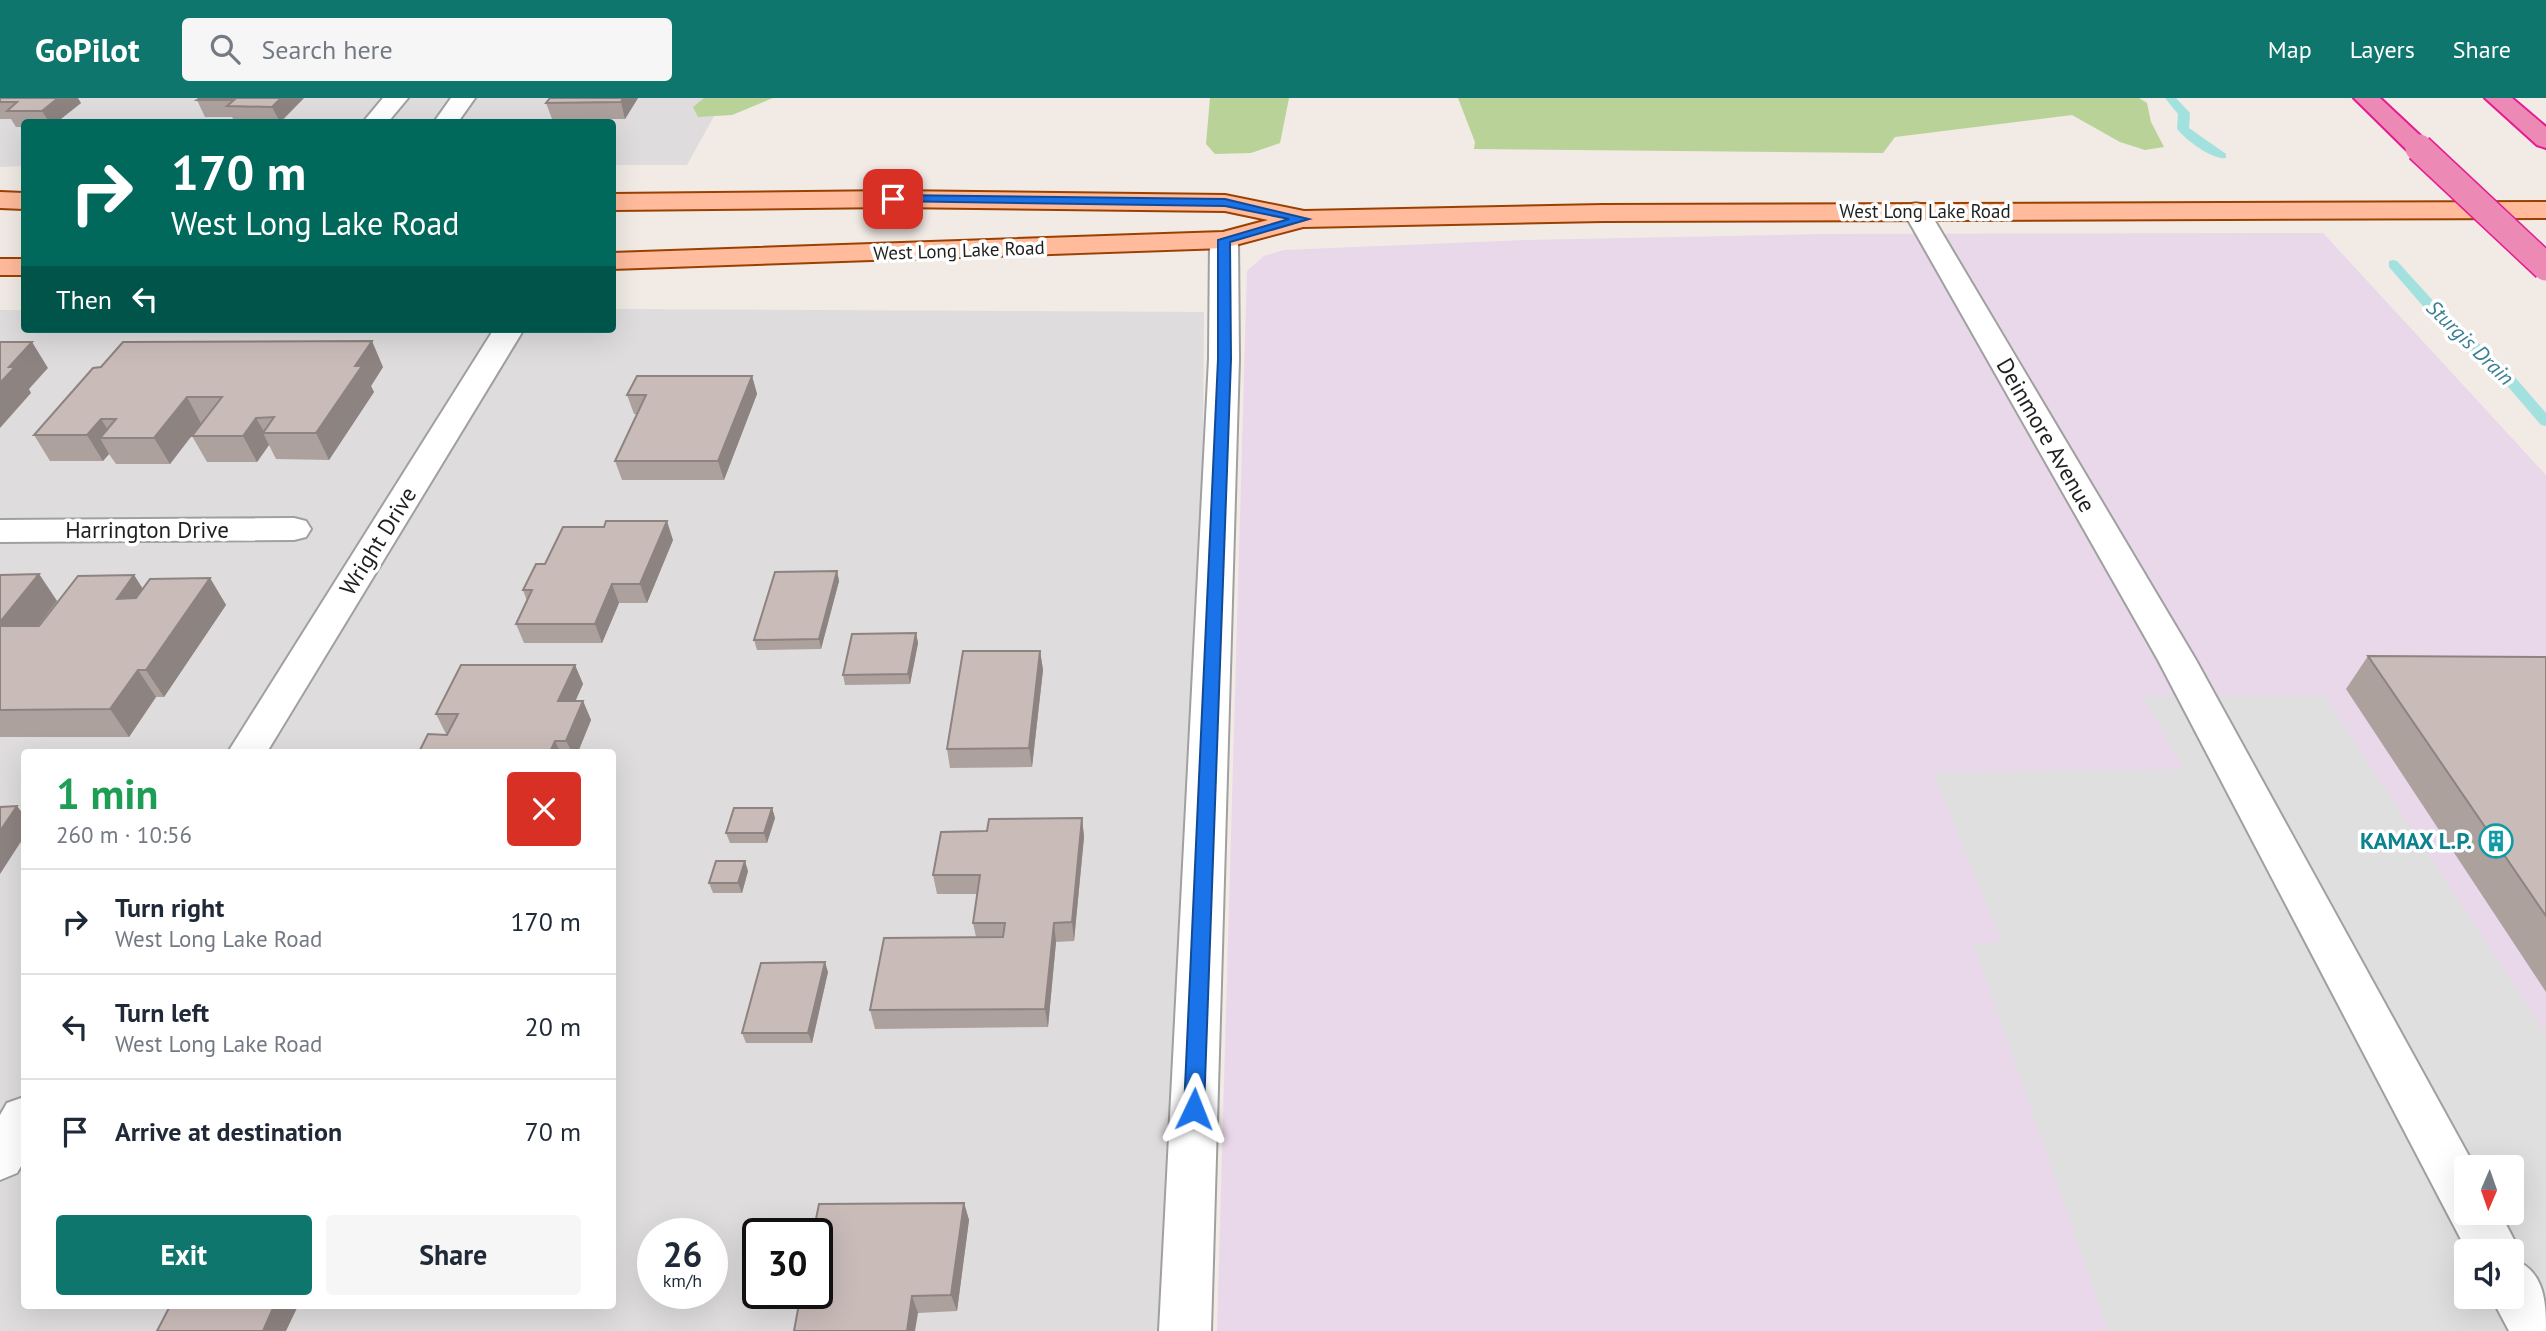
<!DOCTYPE html>
<html lang="en">
<head>
<meta charset="utf-8">
<style>
	:root { --surface:#fff; --page:#f6f6f7; --text:#1f2937; --muted:#747a83; --line:#e0e1e3; --accent:#0f766e }
	body { margin:0; font-family:"PT Sans",sans-serif; background:var(--page); color:var(--text); height:100vh; display:flex; flex-direction:column; font-size:26px; white-space:nowrap }
	* { box-sizing:border-box; margin:0 }
	p { font-size:23px; color:var(--muted) }
	.icon { flex:none; width:38px; height:38px; fill:none; stroke:currentColor; stroke-width:2; stroke-linecap:round; stroke-linejoin:round }
	.map { position:relative; flex:1; overflow:hidden }
	.details { position:absolute; left:21px; top:651px; width:595px; height:560px; display:flex; flex-direction:column; background:var(--surface); border-radius:7px; box-shadow:0 7px 28px #0002 }
	.details>* { flex:none }
	.top-card { position:absolute; left:21px; top:21px; width:595px; height:214px; border-radius:7px; box-shadow:0 7px 28px #0002; background:#00695c; color:#fff; overflow:hidden }
	.needle { width:46px; rotate:182deg }
	.fabs { position:absolute; left:2454px; top:1057px; display:grid; gap:14px }
	.fabs a { display:grid; place-items:center; width:70px; height:70px; border-radius:7px; background:var(--surface); box-shadow:0 7px 28px #0002; font-size:35px }
	.speed { position:absolute; left:637px; top:1120px; display:flex; gap:14px; font-size:35px; font-weight:700; text-align:center }
	.speed>* { display:grid; place-content:center; width:91px; height:91px; border-radius:50%; background:var(--surface); box-shadow:0 7px 28px #0002; line-height:1 }
	.speed small { font-size:18px; font-weight:400 }
	.speed .limit { border:4px solid #111; border-radius:10px; background:#fff; color:#111 }
	.pin { position:absolute; display:grid; place-items:center; width:60px; height:60px; color:#fff; margin:-30px; border-radius:14px; box-shadow:0 4px 10px #0006 }
	.me { position:absolute; width:77px; margin:-38px; rotate:2deg; stroke-linejoin:round; filter:drop-shadow(0 0 5px #0008) }
	.turn { display:flex; align-items:center; gap:24px; height:147px; padding:0 35px; font-size:32px }
	.turn .icon { width:91px; height:91px; stroke-width:2.5 }
	.turn b { display:block; font-size:49px; line-height:60px }
	.then { display:flex; align-items:center; height:66px; padding:0 35px; background:#0003; gap:14px; font-size:26px }
	.round { display:grid; place-items:center; flex:none; width:74px; height:74px; border-radius:7px; background:var(--page) }
	.head { display:flex; align-items:center; justify-content:space-between; height:119px; padding:0 35px }
	h1 { font-size:42px; font-weight:600; line-height:52px; color:#1e9e55 }
	.button { display:flex; gap:14px; margin-top:auto; padding:14px 35px }
	.button a { flex:1; height:80px; border-radius:7px; background:var(--accent); color:#fff; font-size:28px; font-weight:600; line-height:80px; text-align:center }
	.button a+a { background:var(--page); color:var(--text) }
	ul { padding:0; list-style:none }
	li { display:flex; align-items:center; gap:21px; height:105px; padding:0 35px; border-top:2px solid var(--line) }
	li div { flex:1 }
	li b { display:block; font-size:26px }
	li em { font-style:normal }
	header { display:flex; align-items:center; gap:42px; box-sizing:border-box; height:98px; padding:0 35px; background:var(--accent); color:#fff }
	header strong { font-size:33px }
	nav { display:flex; gap:38px; margin-inline-start:auto; font-size:24px }
	.search { width:490px; height:63px; background:var(--page); display:flex; align-items:center; gap:18px; box-sizing:border-box; padding:0 24px; border-radius:7px; color:var(--muted); font-size:26px }
	.map>svg:first-child { display:block }
	.residential { fill:#dedcdd; fill-rule:evenodd }
	.industrial { fill:#e9d7ea; fill-rule:evenodd }
	.forest { fill:#b8d297 }
	.parking { fill:#dfdfdf; fill-rule:evenodd }
	.lines { fill:none; stroke-linecap:round; stroke-linejoin:round }
	.stream { fill:#a3e1df; fill-rule:evenodd }
	.minor-casing { stroke:#a0a0a0; stroke-width:4 }
	.major-casing { stroke:#9b4100; stroke-width:4 }
	.highway-casing { stroke:#e61b94; stroke-width:4 }
	.minor { fill:#fff; fill-rule:evenodd }
	.major { fill:#ffbb9c; fill-rule:evenodd }
	.highway { fill:#ec89b4; fill-rule:evenodd }
	.highway-bridge-casing { stroke:#e61b94; stroke-width:30; stroke-linecap:butt }
	.highway-bridge { stroke:#ec89b4; stroke-width:27 }
	.wall { fill:#ada19e }
	.shaded-wall { fill:#8d8381 }
	.building { fill:#c9bbb8; stroke:#8d8381; stroke-width:2 }
	.route { fill:#1a73e8; stroke:#114b97; stroke-width:2 }
	.labels { text-anchor:middle; stroke-width:7; stroke-linejoin:round; paint-order:stroke }
	.far-street-label { font-size:19px; fill:#1f1f1f; stroke:#fff }
	.far-water-label { font-size:21px; font-style:italic; fill:#3b7f95; stroke:#fff }
	.street-label { font-size:23px; fill:#1f1f1f; stroke:#fff }
	.culture-label { font-size:23px; font-weight:bold; fill:#0d838f; stroke:#fff; text-anchor:end }
</style>
</head>
<body>
<header>
<strong>GoPilot</strong>
<div class="search"><svg class="icon" aria-label="search" viewBox="0 0 24 24"><circle cx="10" cy="10" r="6"/><path d="M15 15l6 6"/></svg>Search here</div>
<nav><a>Map</a><a>Layers</a><a>Share</a></nav>
</header>
<div class="map">
<svg width="2546" height="1233" viewBox="0 0 2546 1233">
	<rect width="100%" height="100%" fill="#f1eae5"/>
	<path class="residential" d="M0,0H724L687,67H613L612,24H24V68L0,69Z
		M613,211L1204,214L1195,1233H0V212H24V231H612ZM24,654H612V1208H24ZM653,1136H712V1195H653ZM758,1136H817V1195H758Z"/>
	<path class="industrial" d="M2323,135L2546,377V1233H1217L1247,173L1264,158L1284,152L1527,142L1828,136ZM2466,1069H2511V1115H2466ZM2466,1153H2511V1199H2466Z"/>
	<path class="forest" d="M704,0H773L732,17L698,19L693,9Z
		M1210,0H1289L1280,45L1251,55L1215,56L1206,46Z
		M1458,0H2139L2147,5L2151,24L2164,49L2145,52L2120,44L2072,17L1895,39L1883,55L1474,51L1475,44Z"/>
	<path class="parking" d="M2324,597L2546,936V1233H2108L1974,846L2002,844L1933,674L2184,671L2143,598ZM2466,1069H2511V1115H2466ZM2466,1153H2511V1199H2466Z"/>
	<g class="lines">
		<path class="stream" d="M2165,0H2176L2190,15L2189,30L2226,56V60C2212,62 2186,42 2177,31L2178,16Z
			M2393,162L2397,163L2446,217L2507,270L2546,315V328L2541,327L2497,276L2436,223L2389,169V163Z"/>
		<defs>
			<path id="minor" d="M383,0H408L388,24H363Z
				M451,0H475L458,24H434Z
				M1916,105L1925,107L1929,113L2196,562L2475,1069H2466V1115H2500L2520,1153L2515,1162C2545,1174 2546,1205 2546,1233H2509L2491,1199H2511V1153H2467L2158,562L1903,113L1907,107Z
				M1224,134L1234,136L1238,142L1239,261L1211,1233H1159L1209,261L1210,142L1214,136Z
				M494,231H524L267,654H228Z
				M294,420L306,423L311,431L306,439L294,442L0,444V422Z
				M24,999V1063L17,1075L0,1082V1017L7,1005Z"/>
			<path id="major" d="M893,93L1225,97L1304,113L1603,107L2546,104V120L1603,123L1303,129L1224,150L612,171V155L1223,134L1268,122L1225,113L893,109L612,112V96Z
				M0,94L24,95V111L0,110Z
				M0,161H24V177H0Z"/>
			<path id="highway" d="M2354,0H2380L2428,45L2432,50L2428,55H2410Z
				M2485,0H2512L2546,29V50L2537,47Z"/>
		</defs>
		<use href="#minor" class="minor-casing"/>
		<use href="#major" class="major-casing"/>
		<use href="#highway" class="highway-casing"/>
		<use href="#minor" class="minor"/>
		<use href="#major" class="major"/>
		<use href="#highway" class="highway"/>
		<defs>
			<path id="highway-bridge" d="M2419,50L2546,169"/>
		</defs>
		<use href="#highway-bridge" class="highway-bridge-casing"/>
		<use href="#highway-bridge" class="highway-bridge"/>
	</g>
	<path class="wall" d="M0,0L81,5L57,24H24V29H16L11,21H0Z
		M304,0L281,24H235L232,19H205L197,2Z
		M638,0L625,21H552L546,5Z
		M383,269L371,288L374,294L329,362L276,361L269,347L257,364H207L192,338L202,325L170,366H116L109,356L103,363H50L34,337L93,270Z
		M752,278L757,296L724,382H622L615,363L638,316H634L627,297Z
		M673,442L647,505H619L602,545H524L516,526L527,503L523,492Z
		M837,473L839,483L821,551L757,552L754,542Z
		M39,476L57,503L38,528L134,477L143,491L210,480L226,507L164,599H156L129,639H0V477Z
		M916,535L918,545L910,586L845,587L843,577Z
		M1040,553L1043,572L1032,669L950,670L947,651Z
		M2368,558L2546,559V894L2346,591Z
		M575,567L583,586L575,603H583L591,622L578,654H419L448,636H446L436,616Z
		M772,710L775,720L767,745H730L726,735Z
		M1082,720L1084,739L1074,843L1056,844L1048,929L875,931L870,912L976,839L973,825L977,796H937L933,777L987,733Z
		M748,773L742,795H713L709,785Z
		M828,874L812,945H746L742,935Z
		M964,1105L969,1122L957,1213L918,1215L794,1233Z"/>
	<path class="shaded-wall" d="M58,0H78L81,5L57,24H49L42,13Z
		M281,0H304L280,24L272,9Z
		M623,0H638L625,21L621,4Z
		M372,243L383,269L371,288L374,294L329,362L316,335L355,268Z
		M32,244L48,270L29,291L31,295L0,330V285L9,269Z
		M752,278L757,296L724,382L718,363Z
		M187,299L201,325L170,366L154,340Z
		M256,320L265,335H263L269,347L257,364L243,338Z
		M101,321L113,340H100L109,356L103,363L87,337Z
		M667,423L673,442L647,505L640,486Z
		M837,473L839,483L821,551L819,541Z
		M39,476L57,503L17,555L0,532V524Z
		M134,477L151,504L117,501Z
		M210,480L226,507L164,599L146,572Z
		M612,486L619,505L602,545L595,526Z
		M916,535L918,545L910,586L908,576Z
		M1040,553L1043,572L1032,669L1029,650Z
		M575,567L583,586L567,622L558,603Z
		M138,572L156,599L129,639L110,611Z
		M583,603L591,622L578,654H572L566,643Z
		M555,643L560,654H550Z
		M17,708L24,717V739L0,776V733Z
		M772,710L775,720L767,745L764,735Z
		M1082,720L1084,739L1074,843L1072,824Z
		M745,763L748,773L742,795L738,785Z
		M1054,825L1056,844L1048,929L1045,911Z
		M825,864L828,874L812,945L808,935Z
		M964,1105L969,1122L957,1213L951,1197Z
		M912,1198L918,1215L915,1233H907Z
		M274,1208H298L286,1233H263Z"/>
	<path class="building" d="M0,0H58L42,13H7L17,4H0Z
		M200,0H281L272,9L227,8L234,2H197Z
		M550,0H623L621,4L546,5Z
		M372,243L355,268H362L316,335H263L274,319L256,320L243,338H192L222,299H187L154,340H100L116,321H101L87,337H34L93,270L101,269L123,244Z
		M0,244H32L9,269H15L0,285Z
		M637,278H752L718,363H615L646,297H627Z
		M606,423H667L640,486H612L595,526H516L532,492H523L536,466H545L563,429H604Z
		M837,473L819,541L754,542L775,474Z
		M39,476L0,524V477Z
		M134,477L117,501L136,500L150,481L210,480L146,572H138L110,611L0,612V528H39L78,478Z
		M916,535L908,576L843,577L852,536Z
		M963,553H1040L1029,650L947,651Z
		M2368,558L2546,559V818Z
		M461,567H575L558,603H583L566,643H555L550,654H419L428,636L447,637L458,616H436Z
		M17,708L0,733V709Z
		M734,710H772L764,735H726Z
		M1082,720L1072,824L1054,825L1045,911L870,912L884,840L1003,839L1005,825H973L980,777H933L941,734L987,733L989,721Z
		M716,763H745L738,785H709Z
		M825,864L808,935H742L761,865Z
		M964,1105L951,1197L912,1198L907,1233H794L801,1195H817V1136H813L819,1106Z
		M170,1208H274L263,1233H157Z"/>
	<path class="route" d="M893,97L1225,101L1309,121L1230,144L1231,261L1204,1011L1201,1017L1194,1020L1187,1017L1184,1011L1218,261V142L1289,121L1225,108L890,103V98Z"/>
	<defs>
		<symbol id="building-ring" viewBox="-11 -11 22 22"><circle r="9.5" fill="#fff" stroke="#0f9aa8" stroke-width="1.5"/><path d="M-4-6H4V6H1V3H-1V6H-4ZM-2.5-4.3h1.7v1.8h-1.7ZM.8-4.3h1.7v1.8H.8ZM-2.5-1h1.7V.8h-1.7ZM.8-1h1.7V.8H.8Z" fill="#0f9aa8"/></symbol>
	</defs>
	<g fill-rule="evenodd">
		<use href="#building-ring" x="2477" y="724" width="38" height="38"/>
	</g>
	<g class="labels">
		<g class="far-street-label">
			<text x="1925" y="120">West Long Lake Road</text>
			<text transform="translate(959 152) rotate(-2)" y="7">West Long Lake Road</text>
		</g>
		<g class="far-water-label">
			<text transform="translate(2470 245) rotate(44)" y="7">Sturgis Drain</text>
		</g>
		<g class="street-label">
			<text transform="translate(2046 337) rotate(60)" y="8">Deinmore Avenue</text>
			<text x="147" y="440">Harrington Drive</text>
			<text transform="translate(378 443) rotate(-58)" y="8">Wright Drive</text>
		</g>
		<g class="culture-label">
			<text x="2472" y="751">KAMAX L.P.</text>
		</g>
	</g>
</svg>
<div class="fabs">
<a><svg class="needle" viewBox="-14 -14 28 28"><path d="M0-13l5 13h-10z" fill="#e53935"/><path d="M0 13l5-13h-10z" fill="#747a83"/></svg></a>
<a><svg class="icon" aria-label="sound" viewBox="0 0 24 24"><path d="M4 9h4l5-4v14l-5-4H4zM17 9q2 3 0 6"/></svg></a>
</div>
<div class="speed"><div>26<small>km/h</small></div><div class="limit">30</div></div>
<div class="pin" style="left:893px;top:101px;background:#d93025"><svg class="icon" aria-label="arrive" viewBox="0 0 24 24"><path d="M6 21V4h12l-3 4 3 4H6"/></svg></div>
<svg class="me" style="left:1194px;top:1011px" viewBox="-20 -20 40 40"><path d="M0-17L14 15 0 8-14 15z" fill="#1a73e8" stroke="#fff" stroke-width="4"/></svg>
<div class="top-card">
<div class="turn"><svg class="icon" aria-label="right" viewBox="0 0 24 24"><path d="M7 20v-9h11M14 6l5 5-5 5"/></svg><div><b>170 m</b>West Long Lake Road</div></div>
<div class="then">Then<svg class="icon" aria-label="left" viewBox="0 0 24 24"><path d="M17 20v-9H6M10 6l-5 5 5 5"/></svg></div>
</div>
<section class="details">
<div class="head"><div><h1>1 min</h1><p>260 m · 10:56</p></div><a class="round" style="background:#d93025;color:#fff"><svg class="icon" aria-label="close" viewBox="0 0 24 24"><path d="M6 6l12 12M18 6L6 18"/></svg></a></div>
<ul>
<li><svg class="icon" aria-label="right" viewBox="0 0 24 24"><path d="M7 20v-9h11M14 6l5 5-5 5"/></svg><div><b>Turn right</b><p>West Long Lake Road</p></div><em>170 m</em></li>
<li><svg class="icon" aria-label="left" viewBox="0 0 24 24"><path d="M17 20v-9H6M10 6l-5 5 5 5"/></svg><div><b>Turn left</b><p>West Long Lake Road</p></div><em>20 m</em></li>
<li><svg class="icon" aria-label="arrive" viewBox="0 0 24 24"><path d="M6 21V4h12l-3 4 3 4H6"/></svg><div><b>Arrive at destination</b></div><em>70 m</em></li>
</ul>
<div class="button"><a>Exit</a><a>Share</a></div>
</section>
</div>
</body>
</html>
